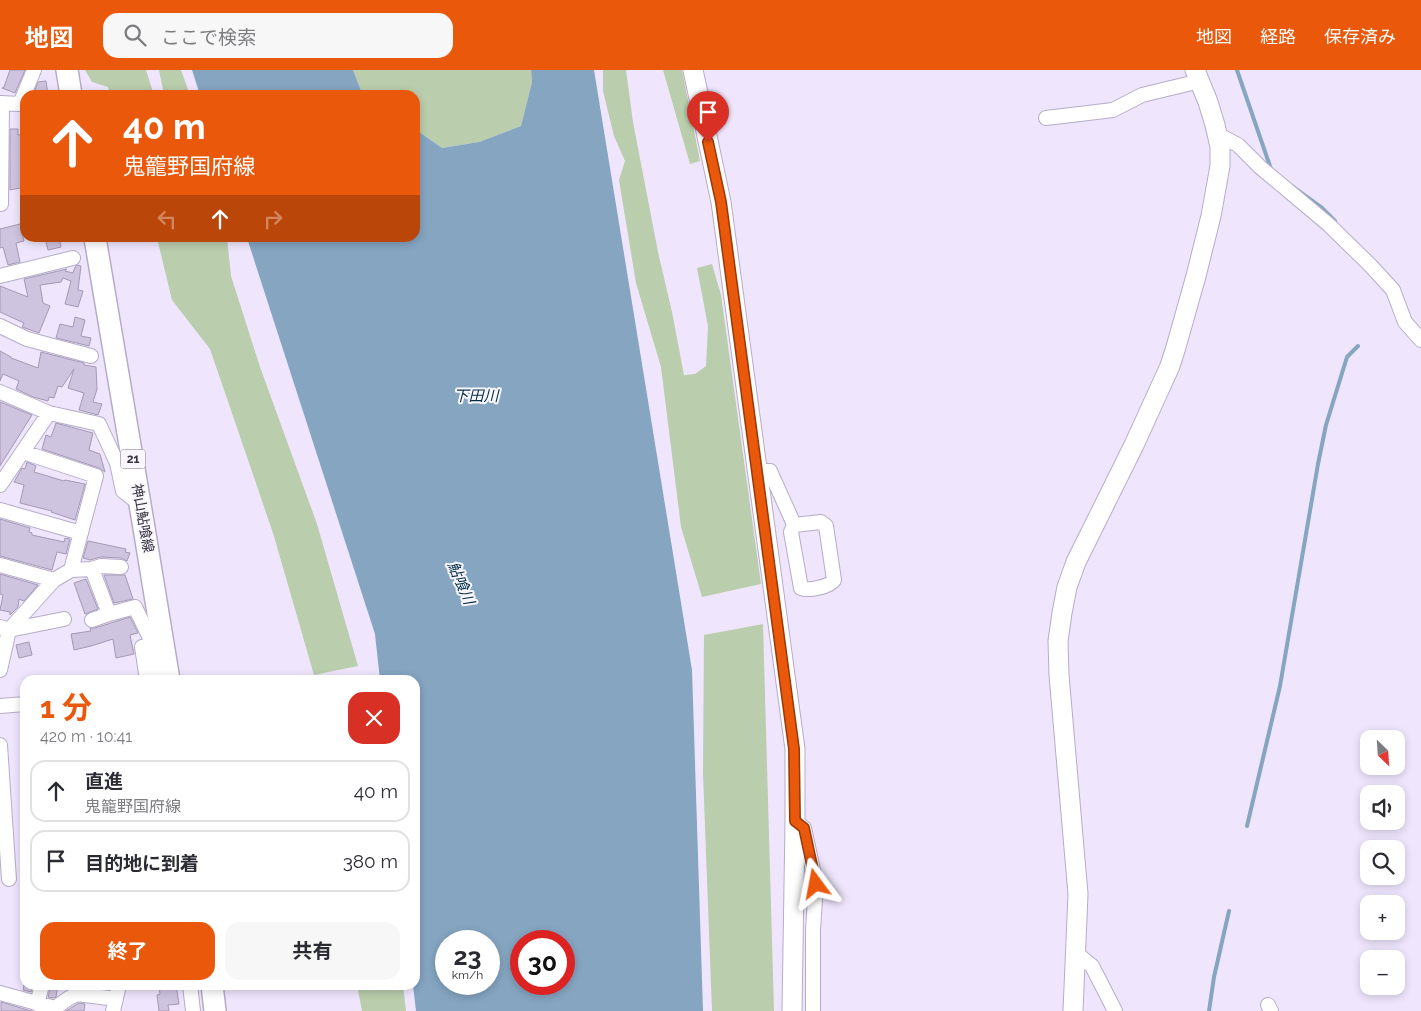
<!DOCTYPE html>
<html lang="ja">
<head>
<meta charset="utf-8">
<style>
	:root { --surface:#fff; --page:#f7f7f7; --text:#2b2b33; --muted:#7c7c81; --line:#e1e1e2; --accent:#ea580c }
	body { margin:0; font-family:Raleway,"Noto Sans JP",sans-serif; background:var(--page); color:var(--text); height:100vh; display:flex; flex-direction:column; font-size:19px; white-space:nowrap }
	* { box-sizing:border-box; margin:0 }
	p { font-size:16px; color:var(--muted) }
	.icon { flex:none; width:28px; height:28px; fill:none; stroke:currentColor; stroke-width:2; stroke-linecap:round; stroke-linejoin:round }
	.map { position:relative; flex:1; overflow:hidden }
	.side { position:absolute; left:20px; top:605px; width:400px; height:315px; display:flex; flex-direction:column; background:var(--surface); border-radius:15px; box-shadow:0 2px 8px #0003 }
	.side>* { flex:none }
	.hud { position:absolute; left:20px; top:20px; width:400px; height:152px; border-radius:15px; box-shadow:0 2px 8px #0003; background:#ea580c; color:#fff; overflow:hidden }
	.needle { width:32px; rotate:155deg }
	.controls { position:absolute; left:1360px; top:660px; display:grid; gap:10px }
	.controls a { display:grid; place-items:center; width:45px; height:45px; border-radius:10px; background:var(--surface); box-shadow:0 2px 8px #0003; font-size:25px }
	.speed { position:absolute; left:435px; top:860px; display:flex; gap:10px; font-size:25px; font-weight:700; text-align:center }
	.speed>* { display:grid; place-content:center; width:65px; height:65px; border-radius:50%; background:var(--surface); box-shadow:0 2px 8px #0003; line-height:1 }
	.speed small { font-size:12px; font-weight:400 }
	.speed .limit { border:8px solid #d22; background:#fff; color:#111 }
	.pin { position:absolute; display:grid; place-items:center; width:42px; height:42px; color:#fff; margin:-51px -21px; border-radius:50% 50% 50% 0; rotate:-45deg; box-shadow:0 0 5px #0007 }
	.pin .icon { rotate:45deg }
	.me { position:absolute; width:55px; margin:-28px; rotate:347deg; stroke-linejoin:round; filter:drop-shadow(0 0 4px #0008) }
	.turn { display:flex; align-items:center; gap:18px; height:105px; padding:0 20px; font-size:22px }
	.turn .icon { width:65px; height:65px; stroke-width:2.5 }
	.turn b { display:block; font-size:35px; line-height:42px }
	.lanes { display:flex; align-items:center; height:48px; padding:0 20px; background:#0003; justify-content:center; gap:25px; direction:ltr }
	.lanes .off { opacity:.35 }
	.round { display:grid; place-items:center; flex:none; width:52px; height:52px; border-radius:15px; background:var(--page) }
	.headline { display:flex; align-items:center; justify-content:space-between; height:85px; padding:0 20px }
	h1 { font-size:30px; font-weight:700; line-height:38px; color:var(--accent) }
	.cta { display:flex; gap:10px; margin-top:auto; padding:10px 20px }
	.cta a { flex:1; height:58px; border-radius:15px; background:var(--accent); color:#fff; font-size:20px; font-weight:700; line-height:58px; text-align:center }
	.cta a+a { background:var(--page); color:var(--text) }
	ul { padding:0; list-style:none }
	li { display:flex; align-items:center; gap:15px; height:62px; margin:0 10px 8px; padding:0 10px; border:2px solid var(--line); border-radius:15px }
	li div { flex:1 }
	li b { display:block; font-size:19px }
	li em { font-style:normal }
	header { display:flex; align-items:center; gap:30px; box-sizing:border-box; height:70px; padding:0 25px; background:var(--accent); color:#fff }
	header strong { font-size:24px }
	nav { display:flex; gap:28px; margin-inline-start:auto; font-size:18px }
	.search { width:350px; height:45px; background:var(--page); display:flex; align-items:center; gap:12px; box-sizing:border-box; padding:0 18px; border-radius:15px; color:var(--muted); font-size:19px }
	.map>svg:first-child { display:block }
	.green { fill:#bacdac }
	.water { fill:#85a5c1; fill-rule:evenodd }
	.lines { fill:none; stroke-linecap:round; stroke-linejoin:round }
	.stream { stroke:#85a5c1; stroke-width:4 }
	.building { fill:#cfc4e0; stroke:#a499b4 }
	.street-casing { stroke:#b7acc8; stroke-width:16 }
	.secondary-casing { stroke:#b7acc8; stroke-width:21 }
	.primary-casing { stroke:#b7acc8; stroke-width:24 }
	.street { stroke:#fff; stroke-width:14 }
	.secondary { stroke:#fff; stroke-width:19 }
	.primary { stroke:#fff; stroke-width:21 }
	.route-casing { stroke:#983908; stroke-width:12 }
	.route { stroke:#ea580c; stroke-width:9 }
	.labels { text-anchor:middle; stroke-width:4; stroke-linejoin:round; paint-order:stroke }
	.shield { fill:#f9f7fd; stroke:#726e78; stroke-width:1 }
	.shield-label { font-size:12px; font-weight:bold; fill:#38343f }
	.street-label { font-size:14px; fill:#38343f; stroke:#f9f7fd }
	.water-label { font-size:15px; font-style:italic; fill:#032d49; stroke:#f9f7fd }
</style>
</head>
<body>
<header>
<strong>地図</strong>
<div class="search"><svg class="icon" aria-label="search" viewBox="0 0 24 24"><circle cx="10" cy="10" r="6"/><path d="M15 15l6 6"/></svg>ここで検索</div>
<nav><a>地図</a><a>経路</a><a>保存済み</a></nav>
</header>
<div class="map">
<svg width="1421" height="941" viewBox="0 0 1421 941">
	<rect width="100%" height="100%" fill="#efe6fd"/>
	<path class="green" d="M85,0H146L152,19L151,25H110L108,17L92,12Z
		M159,0H181L190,25H164Z
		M353,0H531L532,12L521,56L479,72L442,78L415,59V25H366L362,23Z
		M603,0H626L633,52L658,182L672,242L684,305L695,304L706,296L708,256L697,198L712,194L721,225L761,514L702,527L681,457L661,297L636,213L619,110L625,91L614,66L603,21Z
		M663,0H682L700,91L690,94Z
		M157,168H227L231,206L260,297L317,454L358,596L314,605L273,463L210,279L172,230Z
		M763,554L774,941H712L703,704L704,565Z
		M357,915H403L406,941H362Z"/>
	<path class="water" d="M192,0H353L362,23L366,25H200Z
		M531,0H594L692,600L703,941H416L413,915H415V610H380L375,564L247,168H415V59L442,78L479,72L521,56L532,12ZM446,871H489V914H446ZM521,871H564V914H521Z"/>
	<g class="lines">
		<path class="stream" d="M1237,0L1271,99
			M1292,116L1321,137L1335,151
			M1247,756L1280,616L1318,394L1326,355L1347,287L1358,276
			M1209,941L1214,907L1229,841"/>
	</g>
	<path class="building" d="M10,0H25L15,23L2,18L4,17Z
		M46,11L48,25H33L38,12Z
		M10,59H18V65L25,64V117L10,120Z
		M20,154L24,171L16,173L20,192L8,195L3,177L0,178V159Z
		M45,168H59L61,177L48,180Z
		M77,195L81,196L78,220L83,221L78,237L65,234L71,211L63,208L61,212L40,215L43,233L50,236L39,263L22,257L24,253L0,242V216L28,227L24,209L67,199L65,201L73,203L75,197Z
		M75,247L85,250L81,266L91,268L89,276L56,268L60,254L73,257Z
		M0,281L11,287V288L38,298L41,282L84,293V295L96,297L97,319L93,332L102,334L98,345L79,340L84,323L68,318L74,299L62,317L58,316L54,328L49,327L48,331L33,327L16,319L19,311L3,304L0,311Z
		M0,332L32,345L0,396Z
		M56,353L93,363L89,380L100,384L105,402L99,398L42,379L46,365L51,367Z
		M27,392L36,396L34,402L64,411L65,410L85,414L75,450L51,442L52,441L20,433L24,415L14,412L22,398L25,399Z
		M0,449L30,458L29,462L32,463V465L64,472L65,468L70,469L66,484L57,482L52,500L0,486Z
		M88,471L126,479L125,482L130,483L127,491L121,488L101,487L90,490L83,488Z
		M0,504L38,515L24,531L19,529L18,537L10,545V542L0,540L3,525L0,524Z
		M104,505H125L133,529L114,533Z
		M86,509L98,539L85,544L74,513Z
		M130,547L138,563L130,565L134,584L116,588L113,569L91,576L74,580L71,564L91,561L90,558H95Z
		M29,572L32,585L19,588L16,575Z
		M24,915H33L31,922L23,920Z
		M51,915H58L56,927L53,928L48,927Z
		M159,915H176L179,934L168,935L169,941H159L157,925L160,924Z
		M1,932L31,941H32H1Z
		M79,933L85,934L84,941H66Z"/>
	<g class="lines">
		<defs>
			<path id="street" d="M0,33L20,34L34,0
				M1046,48L1113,40L1142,25L1200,11
				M1217,64L1238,75L1260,97L1328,154L1370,195L1393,220L1405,252L1421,270
				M1,134L2,33
				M0,206L73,188
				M0,256L27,269L91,286
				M0,322L49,343L99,354L117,393L123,421L141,435
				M757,401H770L792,450L794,455L791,462L801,518C809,521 829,517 834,510L826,456L821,452L794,455
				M0,415L49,343
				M0,440L81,463
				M0,495L54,510
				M92,499L101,496L121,497
				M71,500L92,499L109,544L92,550
				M109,544L135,537L149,566L156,599L168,608
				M0,557L9,560L54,510L71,500L96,406L23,382
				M142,577L147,610
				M0,600L9,560L64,549
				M0,636L25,634
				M0,675L9,809
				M795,751L804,758L816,814L813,860V941
				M1076,883L1092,896L1115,941
				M190,915L193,941
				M0,923L55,938L69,928L77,924L116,929
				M37,934L42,915
				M1268,935L1271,941
				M113,941L119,915"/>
			<path id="secondary" d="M693,0L721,132L795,679V751L792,941
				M1073,941L1078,824L1059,605L1058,571L1062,543L1067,517L1076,492L1134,375L1170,296L1176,277L1196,206L1211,146L1220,96V77L1215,55L1208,32L1195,0"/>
			<path id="primary" d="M67,0L71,25
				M95,168L144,458L169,610
				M212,915L215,941"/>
		</defs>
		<use href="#street" class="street-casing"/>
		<use href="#secondary" class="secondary-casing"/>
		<use href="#primary" class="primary-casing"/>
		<use href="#street" class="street"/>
		<use href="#secondary" class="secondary"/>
		<use href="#primary" class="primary"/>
	</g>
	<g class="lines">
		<defs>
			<path id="route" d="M708,72L721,132L794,679L795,751L804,758L816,814"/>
		</defs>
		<use href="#route" class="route-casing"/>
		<use href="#route" class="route"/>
	</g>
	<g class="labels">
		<rect class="shield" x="120.5" y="379.5" width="25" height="19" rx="4"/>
		<g class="shield-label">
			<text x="133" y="393">21</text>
		</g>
		<g class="street-label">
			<text transform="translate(143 448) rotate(80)" y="5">神山鮎喰線</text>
		</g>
		<g class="water-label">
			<text x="476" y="331">下田川</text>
			<text transform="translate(461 513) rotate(67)" y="5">鮎喰川</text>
		</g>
	</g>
</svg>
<div class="controls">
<a><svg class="needle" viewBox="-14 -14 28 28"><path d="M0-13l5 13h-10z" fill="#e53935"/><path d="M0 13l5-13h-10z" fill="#7c7c81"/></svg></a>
<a><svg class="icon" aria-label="sound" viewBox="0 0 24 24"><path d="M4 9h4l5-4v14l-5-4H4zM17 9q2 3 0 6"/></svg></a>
<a><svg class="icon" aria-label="search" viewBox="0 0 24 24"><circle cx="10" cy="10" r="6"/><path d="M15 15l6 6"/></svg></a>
<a>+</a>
<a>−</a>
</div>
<div class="speed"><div>23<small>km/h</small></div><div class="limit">30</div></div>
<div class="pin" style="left:708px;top:72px;background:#d93025"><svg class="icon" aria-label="arrive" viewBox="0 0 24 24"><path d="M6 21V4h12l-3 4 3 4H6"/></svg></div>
<svg class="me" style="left:816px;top:814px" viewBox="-20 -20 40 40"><path d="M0-17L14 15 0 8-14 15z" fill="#ea580c" stroke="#fff" stroke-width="4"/></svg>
<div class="hud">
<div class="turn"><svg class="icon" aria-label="ahead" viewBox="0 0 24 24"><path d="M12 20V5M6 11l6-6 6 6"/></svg><div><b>40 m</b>鬼籠野国府線</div></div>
<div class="lanes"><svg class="icon off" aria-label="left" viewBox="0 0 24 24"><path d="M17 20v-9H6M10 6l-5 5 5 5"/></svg><svg class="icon" aria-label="ahead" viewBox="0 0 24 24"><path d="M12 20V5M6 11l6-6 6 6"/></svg><svg class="icon off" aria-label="right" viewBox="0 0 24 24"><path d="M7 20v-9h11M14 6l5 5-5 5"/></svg></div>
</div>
<section class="side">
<div class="headline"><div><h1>1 分</h1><p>420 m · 10:41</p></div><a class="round" style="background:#d93025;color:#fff"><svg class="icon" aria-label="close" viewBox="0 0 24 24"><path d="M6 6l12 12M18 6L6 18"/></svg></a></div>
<ul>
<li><svg class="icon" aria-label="ahead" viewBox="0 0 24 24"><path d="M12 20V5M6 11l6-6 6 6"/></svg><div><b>直進</b><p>鬼籠野国府線</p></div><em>40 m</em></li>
<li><svg class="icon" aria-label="arrive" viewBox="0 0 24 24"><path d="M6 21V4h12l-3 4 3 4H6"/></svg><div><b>目的地に到着</b></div><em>380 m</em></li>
</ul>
<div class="cta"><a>終了</a><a>共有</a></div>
</section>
</div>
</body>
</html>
